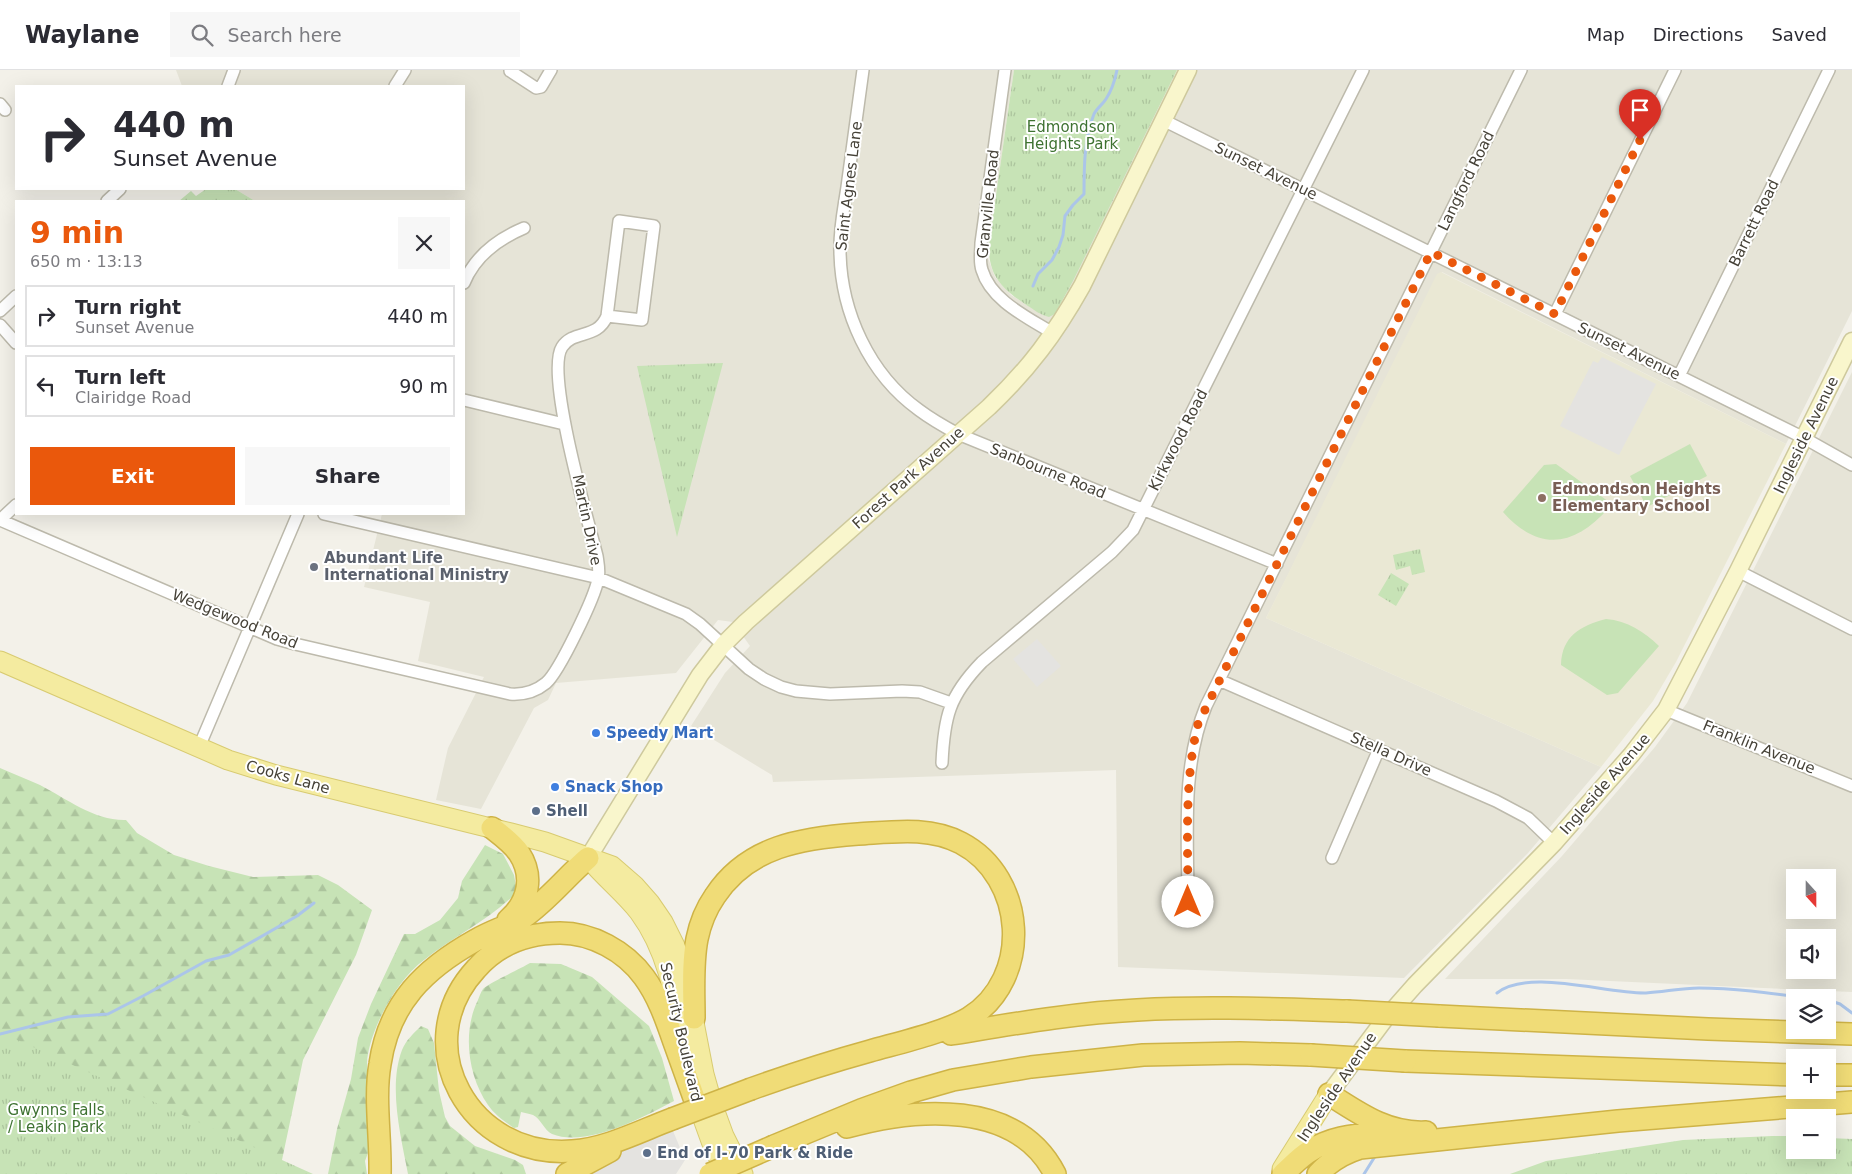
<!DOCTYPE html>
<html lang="en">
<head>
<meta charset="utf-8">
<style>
	:root { --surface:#fff; --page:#f7f7f7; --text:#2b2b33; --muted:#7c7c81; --line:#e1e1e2; --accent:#ea580c }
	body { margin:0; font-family:"DejaVu Sans",sans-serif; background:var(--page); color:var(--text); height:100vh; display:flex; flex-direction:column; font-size:19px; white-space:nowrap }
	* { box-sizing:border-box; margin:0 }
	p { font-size:16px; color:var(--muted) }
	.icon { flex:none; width:28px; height:28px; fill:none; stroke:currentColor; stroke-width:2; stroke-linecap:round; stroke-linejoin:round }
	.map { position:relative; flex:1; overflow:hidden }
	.drawer { position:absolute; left:15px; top:130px; width:450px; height:315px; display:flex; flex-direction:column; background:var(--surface); border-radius:0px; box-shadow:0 5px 20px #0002 }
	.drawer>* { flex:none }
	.hud { position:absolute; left:15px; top:15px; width:450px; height:105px; border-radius:0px; box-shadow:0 5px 20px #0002; background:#fff; color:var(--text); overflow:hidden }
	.needle { width:32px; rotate:159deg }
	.buttons { position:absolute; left:1786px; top:799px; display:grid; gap:10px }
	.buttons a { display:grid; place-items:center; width:50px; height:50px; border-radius:0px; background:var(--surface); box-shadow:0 5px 20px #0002; font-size:25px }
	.pin { position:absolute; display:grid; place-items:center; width:42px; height:42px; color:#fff; margin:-51px -21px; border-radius:50% 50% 50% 0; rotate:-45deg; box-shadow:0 0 5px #0007 }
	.pin .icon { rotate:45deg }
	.me { position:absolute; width:55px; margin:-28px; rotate:0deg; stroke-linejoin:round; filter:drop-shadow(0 0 4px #0008) }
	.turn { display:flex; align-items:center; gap:18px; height:105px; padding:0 15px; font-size:22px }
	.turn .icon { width:65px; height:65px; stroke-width:2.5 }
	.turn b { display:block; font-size:35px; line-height:42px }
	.round { display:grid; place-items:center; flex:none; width:52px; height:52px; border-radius:0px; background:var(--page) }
	.head { display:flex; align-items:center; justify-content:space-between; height:85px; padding:0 15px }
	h1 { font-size:30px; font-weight:800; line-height:38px; color:var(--accent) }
	.cta { display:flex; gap:10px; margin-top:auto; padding:10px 15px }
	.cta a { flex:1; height:58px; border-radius:0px; background:var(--accent); color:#fff; font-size:20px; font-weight:800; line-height:58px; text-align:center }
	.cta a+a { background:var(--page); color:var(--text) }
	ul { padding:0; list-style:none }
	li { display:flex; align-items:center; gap:15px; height:62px; margin:0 10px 8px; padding:0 5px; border:2px solid var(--line); border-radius:0px }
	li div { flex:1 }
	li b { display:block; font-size:19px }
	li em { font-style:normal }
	header { display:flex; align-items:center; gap:30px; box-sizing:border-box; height:70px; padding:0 25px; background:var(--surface); border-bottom:1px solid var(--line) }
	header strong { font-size:24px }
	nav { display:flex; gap:28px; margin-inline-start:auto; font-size:18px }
	.search { width:350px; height:45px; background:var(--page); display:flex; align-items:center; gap:12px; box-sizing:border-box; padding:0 18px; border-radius:0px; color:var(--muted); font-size:19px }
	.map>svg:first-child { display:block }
	.residential { fill:#e6e4d7; fill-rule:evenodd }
	.education { fill:#eae8d4 }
	.forest { fill:url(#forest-firs) }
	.park { fill:url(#park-tufts) }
	.pitch { fill:#c7e3b6 }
	.parking { fill:#e4e3e0 }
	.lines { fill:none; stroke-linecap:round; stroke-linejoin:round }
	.stream { stroke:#abc5e9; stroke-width:3 }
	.street-casing { stroke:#bdbaac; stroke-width:14 }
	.secondary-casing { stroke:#cec99d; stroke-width:19 }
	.primary-casing { stroke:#d8cb71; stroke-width:21 }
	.highway-casing { stroke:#ceb347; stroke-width:24 }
	.street { stroke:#fff; stroke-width:11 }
	.secondary { stroke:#f9f6cc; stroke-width:16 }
	.primary { stroke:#f4eba0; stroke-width:19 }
	.highway { stroke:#f0dc77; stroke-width:21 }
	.highway-bridge-casing { stroke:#ceb347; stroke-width:24; stroke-linecap:butt }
	.highway-bridge { stroke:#f0dc77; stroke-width:21 }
	.route { stroke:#ea580c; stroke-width:9; stroke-dasharray:0 16.2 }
	.education-dot { fill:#8d6e63; stroke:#fff; stroke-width:2 }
	.worship-dot { fill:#6b7280; stroke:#fff; stroke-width:2 }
	.shop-dot { fill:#3f7fe0; stroke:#fff; stroke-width:2 }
	.service-dot { fill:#5c6f8a; stroke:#fff; stroke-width:2 }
	.labels { text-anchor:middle; stroke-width:4; stroke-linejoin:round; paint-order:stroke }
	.park-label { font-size:15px; fill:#3e7231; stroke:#fff }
	.street-label { font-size:15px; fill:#464238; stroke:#fff }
	.education-label { font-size:15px; font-weight:bold; fill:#785e54; stroke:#fff; text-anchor:start }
	.worship-label { font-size:15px; font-weight:bold; fill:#5b616d; stroke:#fff; text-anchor:start }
	.shop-label { font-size:15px; font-weight:bold; fill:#366cbe; stroke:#fff; text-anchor:start }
	.service-label { font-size:15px; font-weight:bold; fill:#4e5e75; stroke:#fff; text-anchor:start }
</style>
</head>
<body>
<header>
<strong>Waylane</strong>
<div class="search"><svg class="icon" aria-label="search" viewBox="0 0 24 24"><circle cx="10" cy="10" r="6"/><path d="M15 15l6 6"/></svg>Search here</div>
<nav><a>Map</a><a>Directions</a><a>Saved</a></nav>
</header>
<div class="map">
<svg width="1852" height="1104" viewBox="0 0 1852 1104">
	<defs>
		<pattern id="forest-firs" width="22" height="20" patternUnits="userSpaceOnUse" patternTransform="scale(1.25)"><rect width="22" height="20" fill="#c7e3b6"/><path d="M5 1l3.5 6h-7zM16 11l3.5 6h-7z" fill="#acc49d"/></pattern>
		<pattern id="park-tufts" width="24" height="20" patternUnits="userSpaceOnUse" patternTransform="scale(1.25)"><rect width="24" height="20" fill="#c7e3b6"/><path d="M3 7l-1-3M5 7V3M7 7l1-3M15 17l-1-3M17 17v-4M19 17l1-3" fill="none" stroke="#acc49d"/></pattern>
	</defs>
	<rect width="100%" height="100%" fill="#f3f1e9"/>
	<path class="residential" d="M176,0H1014L989,174L988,188L995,207L1002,215L1011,225L1045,246L1055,244L1058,240L1177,0H1852V241L1786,374L1442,202L1266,548L1601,697L1528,783L1404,908L1118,897L1116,700L773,712L772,705L691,656L725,603L750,576L733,552L718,550L676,603L556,613L548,630L534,638L481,739L436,730L448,678L484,607L418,591L430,532L364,517L382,444H464V131H255L235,119H464V16H182Z
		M1852,302V922L1566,909H1445L1562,786L1655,677L1687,633ZM1795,808H1828V840H1795ZM1795,868H1828V900H1795Z"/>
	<path class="education" d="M1441,202L1786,374L1676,592L1653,631L1601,697L1266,548L1437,204Z"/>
	<path class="forest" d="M0,698C13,704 27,709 40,715C67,729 95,751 126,750L137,763L174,785L209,796L253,807L318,805L338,815L372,840L356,885L303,990L282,1090L276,1104H0Z
		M485,775L503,784L514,805L517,822C490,850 454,866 424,890C398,909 374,952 368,984C366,992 368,1002 368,1011C368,1034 369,1057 369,1080L365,1091L367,1104H328L337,1059L351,1009L358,968L371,934L404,864H415L440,850L458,828L462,811Z
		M530,893L561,894L592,907L649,956L662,988L674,1031C644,1047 586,1078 552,1064C544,1060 541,1049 533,1045C530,1044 525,1043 521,1042L518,1057L514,1058C505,1052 494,1044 488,1035C468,1006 462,962 478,930C479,927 481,922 483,919C489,913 520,899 530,893Z
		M421,956L428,959L434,973L439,1021L445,1047L450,1056L475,1076L515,1090L523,1095L526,1104H408C401,1067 388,1017 402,980C406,970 414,963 421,956Z"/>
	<path class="park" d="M1014,0H1177L1073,211L1055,244L1049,247C1040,245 1033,239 1025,234C1001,218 988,205 989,174Z
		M206,119H235L255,131H179L191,121L196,126Z
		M723,293L677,467L637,296Z
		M1420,479L1425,502L1412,505L1410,496L1396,500L1393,485Z
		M1391,503L1409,514L1396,536L1378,525Z
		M0,962L282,1090L313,1104H0Z
		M1772,1066H1795V1080H1828V1068L1852,1069V1104H1510L1546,1091L1683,1070Z"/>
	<path class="pitch" d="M1690,374L1707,406L1647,437L1630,406Z
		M1556,394L1612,434C1578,475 1541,485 1503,442L1544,395Z
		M1606,549C1628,551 1643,561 1659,576L1618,623L1607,625L1561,595C1562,566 1580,556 1606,549Z"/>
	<path class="parking" d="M1602,287L1656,314L1619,385L1560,356L1593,291L1598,293Z
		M1037,569L1061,596L1037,617L1013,589Z
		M671,1056L685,1090L676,1104H570Z"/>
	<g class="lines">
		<path class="stream" d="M1033,216L1038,204L1052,190L1059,177L1063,165L1065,146L1073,135L1084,124C1084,98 1084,69 1094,44C1097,38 1103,34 1106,29C1112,20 1115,10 1117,0
			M1497,923C1529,898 1606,924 1646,923C1664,922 1681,918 1699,918C1735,918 1770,923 1806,928
			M1828,930L1840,934L1852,943
			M0,964L68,947L108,944L143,926L206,891L229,885L297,846L314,833
			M1364,1104L1374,1088"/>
		<defs>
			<path id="street" d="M511,0L510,1L536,18L541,17L551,0
				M863,0C858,39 852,78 847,117C844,138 839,160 840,182C841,242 869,304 919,340C931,349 945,357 958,364L1277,494
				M1005,0L981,173C981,182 979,191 982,200C991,231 1029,248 1054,264
				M228,16L234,0
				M395,16L405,0
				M0,34L5,40
				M1163,50L1804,368L1852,395
				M107,131L120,119
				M464,213C475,186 498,169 524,158
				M0,241L16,226
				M1555,244L1675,0
				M0,255L16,273
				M1679,306L1829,0
				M464,330L564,354
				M324,444L599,508L686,544L700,554L749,599L764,609L781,617L796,621L830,624L902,621L920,622L951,633
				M0,450L277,569L295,574L510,624C523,625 535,622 546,613C559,602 595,527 598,509C600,502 598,493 597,486C588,450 545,303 562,277C574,259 597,270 607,246L619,151L654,156L642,250L607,246
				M0,450L16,435
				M1738,501L1852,559
				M1219,610L1496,731L1528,748L1554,773
				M1666,640L1852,716
				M199,677L298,444
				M942,693C944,647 949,626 982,592L1112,482L1133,460L1363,0
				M1332,788L1379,679
				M1188,831C1188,767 1181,697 1206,636L1521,0"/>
			<path id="secondary" d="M588,788L700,605L723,575L746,552L989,337C1029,299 1055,264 1082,216L1188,0
				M1329,1024L1385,949L1415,915L1554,773L1632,684L1666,640L1738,501L1852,271"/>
			<path id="primary" d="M0,591L228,690L276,705L511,763L545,772L612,796L635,816L650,833L663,852L675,876L685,906L704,1004L713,1036L724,1066L743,1104
				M589,789C605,808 624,823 639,842C670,884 676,934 685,983
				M694,1024L711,1071L726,1104
				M1282,1099L1329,1024"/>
			<path id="highway" d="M492,758C501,765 512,773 519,783C534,806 529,832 508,850
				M1439,946L1708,959L1852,964
				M694,948C694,922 692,894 697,869C700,854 706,839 715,826C748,776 802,768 858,764C892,762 929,756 961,773C1026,807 1033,908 969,948C946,962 898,973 870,981C830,992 790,1005 751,1019
				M951,964C1013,954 1074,943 1137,940C1207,936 1277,939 1347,941
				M1405,991L1795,1005
				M1828,1005H1852
				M1329,1024C1360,1044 1388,1064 1426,1062
				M672,1049C640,1061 606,1079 572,1081C470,1089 406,975 476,899C498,874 527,863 560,863C592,863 625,881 644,907C658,926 666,949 674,972C682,994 690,1017 698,1039
				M847,1057C915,1038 1017,1029 1055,1104
				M774,1076L861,1040L911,1022L953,1010L1031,997L1143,985L1240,983L1311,985
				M380,1104C381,1069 374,1028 380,994C389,933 424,899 476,870C491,861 509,856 524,847C548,830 566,807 588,788
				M567,1104L610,1081
				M1283,1104C1292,1096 1300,1087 1310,1081C1329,1068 1352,1065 1374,1064
				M1318,1104C1330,1091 1344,1083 1360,1078L1618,1051L1852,1032"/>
		</defs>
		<use href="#street" class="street-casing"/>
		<use href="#secondary" class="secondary-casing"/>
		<use href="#primary" class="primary-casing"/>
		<use href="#highway" class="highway-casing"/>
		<use href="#street" class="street"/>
		<use href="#secondary" class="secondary"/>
		<use href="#primary" class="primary"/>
		<use href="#highway" class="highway"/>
		<defs>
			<path id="highway-bridge" d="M1347,941L1439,946
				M1311,985L1405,991
				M672,1049L751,1019
				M710,1104L774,1076"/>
		</defs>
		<use href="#highway-bridge" class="highway-bridge-casing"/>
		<use href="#highway-bridge" class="highway-bridge"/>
	</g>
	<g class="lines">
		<path class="route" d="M1188,832C1188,773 1184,711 1198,654L1431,182L1555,244L1640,70"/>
	</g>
	<circle class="education-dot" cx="1542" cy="428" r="5"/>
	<circle class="worship-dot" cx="314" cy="497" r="5"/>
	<g class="shop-dot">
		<circle cx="596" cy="663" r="5"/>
		<circle cx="555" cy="717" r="5"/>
	</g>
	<g class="service-dot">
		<circle cx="536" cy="741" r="5"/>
		<circle cx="647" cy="1083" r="5"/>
	</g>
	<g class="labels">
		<g class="park-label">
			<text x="1071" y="62">Edmondson<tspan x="1071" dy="17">Heights Park</tspan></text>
			<text x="56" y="1045">Gwynns Falls<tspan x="56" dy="17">/ Leakin Park</tspan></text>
		</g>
		<g class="street-label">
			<text transform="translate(1266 101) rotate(26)" y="5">Sunset Avenue</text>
			<text transform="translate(1466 111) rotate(-64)" y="5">Langford Road</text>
			<text transform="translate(849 116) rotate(-83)" y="5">Saint Agnes Lane</text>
			<text transform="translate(988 134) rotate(-84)" y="5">Granville Road</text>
			<text transform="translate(1754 153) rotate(-64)" y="5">Barrett Road</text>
			<text transform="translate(1629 281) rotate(26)" y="5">Sunset Avenue</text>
			<text transform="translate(1806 365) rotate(-64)" y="5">Ingleside Avenue</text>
			<text transform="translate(1178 370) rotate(-63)" y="5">Kirkwood Road</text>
			<text transform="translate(1048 401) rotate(22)" y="5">Sanbourne Road</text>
			<text transform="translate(908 408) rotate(-42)" y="5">Forest Park Avenue</text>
			<text transform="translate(587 450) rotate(78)" y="5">Martin Drive</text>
			<text transform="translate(235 549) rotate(22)" y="5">Wedgewood Road</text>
			<text transform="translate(1759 677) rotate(22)" y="5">Franklin Avenue</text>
			<text transform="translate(1391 684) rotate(24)" y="5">Stella Drive</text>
			<text transform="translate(288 707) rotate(16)" y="5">Cooks Lane</text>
			<text transform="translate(1605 714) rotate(-49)" y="5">Ingleside Avenue</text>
			<text transform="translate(681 962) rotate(77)" y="5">Security Boulevard</text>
			<text transform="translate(1337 1017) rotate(-56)" y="5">Ingleside Avenue</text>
		</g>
		<g class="education-label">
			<text x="1552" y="424">Edmondson Heights<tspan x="1552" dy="17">Elementary School</tspan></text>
		</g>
		<g class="worship-label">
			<text x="324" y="493">Abundant Life<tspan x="324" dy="17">International Ministry</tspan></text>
		</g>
		<g class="shop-label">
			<text x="606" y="668">Speedy Mart</text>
			<text x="565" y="722">Snack Shop</text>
		</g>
		<g class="service-label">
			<text x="546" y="746">Shell</text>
			<text x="657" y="1088">End of I-70 Park &amp; Ride</text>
		</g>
	</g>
</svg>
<div class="buttons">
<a><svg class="needle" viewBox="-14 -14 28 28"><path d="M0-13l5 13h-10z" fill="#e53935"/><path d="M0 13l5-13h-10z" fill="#7c7c81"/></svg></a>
<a><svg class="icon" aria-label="sound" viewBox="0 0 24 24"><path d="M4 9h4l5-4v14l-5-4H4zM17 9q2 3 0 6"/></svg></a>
<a><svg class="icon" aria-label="layers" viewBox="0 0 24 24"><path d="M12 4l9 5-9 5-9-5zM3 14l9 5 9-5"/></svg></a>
<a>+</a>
<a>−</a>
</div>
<div class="pin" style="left:1640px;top:70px;background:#d93025"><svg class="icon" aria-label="arrive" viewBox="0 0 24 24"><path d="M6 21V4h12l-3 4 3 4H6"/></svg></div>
<svg class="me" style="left:1188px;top:832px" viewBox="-20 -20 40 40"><circle r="19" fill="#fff"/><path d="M0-13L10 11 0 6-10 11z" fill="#ea580c"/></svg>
<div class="hud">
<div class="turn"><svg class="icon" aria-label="right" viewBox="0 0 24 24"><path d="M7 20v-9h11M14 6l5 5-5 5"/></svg><div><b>440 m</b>Sunset Avenue</div></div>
</div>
<section class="drawer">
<div class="head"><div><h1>9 min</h1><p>650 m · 13:13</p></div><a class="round"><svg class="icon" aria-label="close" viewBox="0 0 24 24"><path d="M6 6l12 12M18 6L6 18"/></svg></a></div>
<ul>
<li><svg class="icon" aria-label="right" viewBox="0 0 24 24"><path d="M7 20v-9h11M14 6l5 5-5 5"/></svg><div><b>Turn right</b><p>Sunset Avenue</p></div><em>440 m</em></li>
<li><svg class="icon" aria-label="left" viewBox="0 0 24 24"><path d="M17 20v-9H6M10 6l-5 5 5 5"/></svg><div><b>Turn left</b><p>Clairidge Road</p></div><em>90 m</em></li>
</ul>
<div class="cta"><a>Exit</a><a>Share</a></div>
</section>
</div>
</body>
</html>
